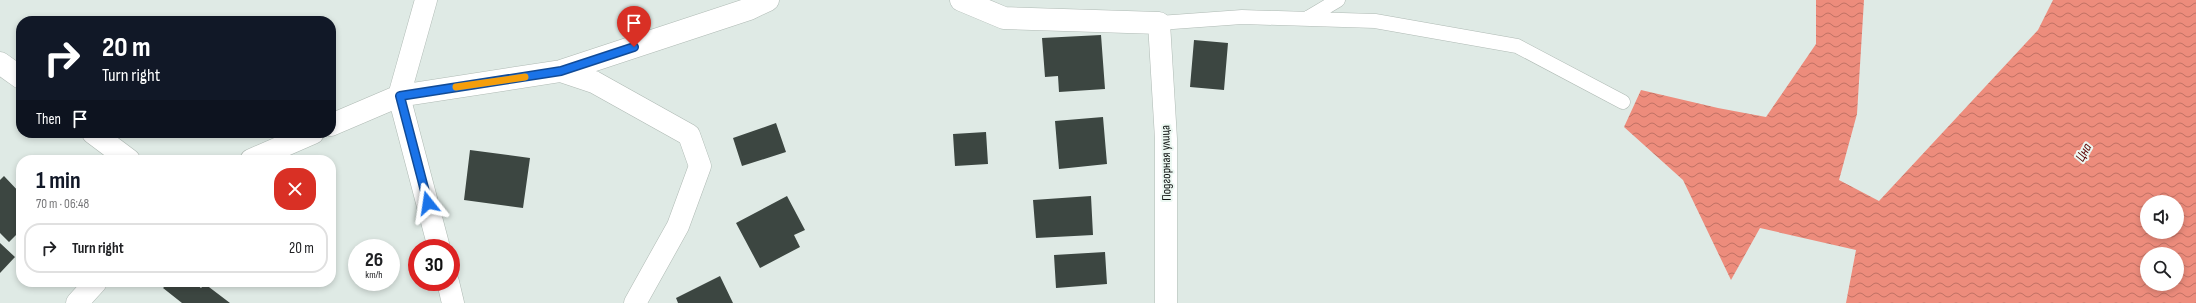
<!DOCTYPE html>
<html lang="en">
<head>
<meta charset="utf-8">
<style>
	:root { --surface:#fff; --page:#f6f6f6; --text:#202124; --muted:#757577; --line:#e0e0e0; --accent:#111827 }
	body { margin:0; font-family:"Sofia Sans Condensed",sans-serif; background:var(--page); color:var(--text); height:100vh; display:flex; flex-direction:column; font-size:15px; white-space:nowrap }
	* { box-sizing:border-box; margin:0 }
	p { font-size:13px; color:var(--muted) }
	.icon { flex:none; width:22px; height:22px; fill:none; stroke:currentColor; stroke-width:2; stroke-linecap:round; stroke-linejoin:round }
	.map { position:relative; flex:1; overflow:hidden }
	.details { position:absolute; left:16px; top:155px; width:320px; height:132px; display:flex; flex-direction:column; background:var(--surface); border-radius:16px; box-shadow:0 2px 6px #0003 }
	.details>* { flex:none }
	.hud { position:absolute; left:16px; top:16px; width:320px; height:122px; border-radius:16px; box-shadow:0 2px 6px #0003; background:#111827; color:#fff; overflow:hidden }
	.tools { position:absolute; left:2140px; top:195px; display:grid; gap:8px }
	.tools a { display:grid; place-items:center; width:44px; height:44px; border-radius:50%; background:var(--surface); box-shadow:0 2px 6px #0003; font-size:20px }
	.speed { position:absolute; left:348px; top:239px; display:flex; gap:8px; font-size:20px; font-weight:700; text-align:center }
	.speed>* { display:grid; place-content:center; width:52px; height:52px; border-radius:50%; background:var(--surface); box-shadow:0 2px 6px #0003; line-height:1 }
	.speed small { font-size:10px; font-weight:400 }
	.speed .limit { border:6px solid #d22; background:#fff; color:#111 }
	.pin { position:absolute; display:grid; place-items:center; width:34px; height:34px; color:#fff; margin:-41px -17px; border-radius:50% 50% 50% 0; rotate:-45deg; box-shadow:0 0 4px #0007 }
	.pin .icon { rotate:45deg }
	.me { position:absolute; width:44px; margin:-22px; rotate:345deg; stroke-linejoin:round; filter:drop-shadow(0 0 3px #0008) }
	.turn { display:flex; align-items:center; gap:14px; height:84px; padding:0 20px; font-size:18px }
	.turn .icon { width:52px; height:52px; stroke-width:2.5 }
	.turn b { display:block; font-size:28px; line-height:34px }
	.then { display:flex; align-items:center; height:38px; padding:0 20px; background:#0003; gap:8px; font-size:15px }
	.round { display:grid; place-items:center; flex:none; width:42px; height:42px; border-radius:16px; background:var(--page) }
	.summary { display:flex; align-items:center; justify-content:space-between; height:68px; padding:0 20px }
	h1 { font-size:24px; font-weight:700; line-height:30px; color:var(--accent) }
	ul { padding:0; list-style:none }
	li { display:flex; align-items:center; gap:12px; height:50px; margin:0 8px 6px; padding:0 12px; border:2px solid var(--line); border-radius:16px }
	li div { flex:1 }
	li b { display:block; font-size:15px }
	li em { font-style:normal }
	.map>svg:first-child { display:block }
	.water { fill:url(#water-waves); fill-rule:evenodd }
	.building { fill:#3c4641 }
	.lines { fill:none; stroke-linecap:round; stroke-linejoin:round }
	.service-casing { stroke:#afbab4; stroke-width:15 }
	.minor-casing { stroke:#afbab4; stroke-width:23 }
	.service { stroke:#fff; stroke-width:14 }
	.minor { stroke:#fff; stroke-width:22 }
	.route-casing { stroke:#114b97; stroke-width:10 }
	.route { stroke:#1a73e8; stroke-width:7 }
	.slow { stroke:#f59e0b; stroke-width:7 }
	.labels { text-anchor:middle; stroke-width:4; stroke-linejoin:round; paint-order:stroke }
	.street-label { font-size:13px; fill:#101412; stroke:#ecf8f2 }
	.water-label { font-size:14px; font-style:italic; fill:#5b0100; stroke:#ecf8f2 }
</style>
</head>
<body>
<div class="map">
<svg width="2196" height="303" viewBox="0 0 2196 303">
	<defs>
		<pattern id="water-waves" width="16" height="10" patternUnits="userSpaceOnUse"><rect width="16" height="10" fill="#ed8c7c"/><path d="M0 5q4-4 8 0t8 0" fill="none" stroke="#bf7164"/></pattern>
	</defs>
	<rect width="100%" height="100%" fill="#dfeae5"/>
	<path class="water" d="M1816,0H1864L1857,114L1839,180L1879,201L2038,30L2053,0H2196V303H1846L1856,250L1760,228L1731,280L1683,180L1624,127L1641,90L1718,108L1766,117L1816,44ZM2147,202H2177V232H2147ZM2147,254H2177V284H2147Z"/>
	<path class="building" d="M1101,35L1105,89L1059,92L1058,76L1045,77L1042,38Z
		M1194,40L1228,43L1224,90L1190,87Z
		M1103,117L1107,164L1059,169L1055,121Z
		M776,123L786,152L742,166L733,138Z
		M986,132L988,164L955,166L953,134Z
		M470,150L530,158L523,208L464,200Z
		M4,176L21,194L18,200L21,203V230L9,242L0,233V180Z
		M787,196L805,230L794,235L800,247L760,268L736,223Z
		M1091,196L1093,235L1036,238L1033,200Z
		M0,243L15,257L0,273Z
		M1105,252L1107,284L1056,288L1054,255Z
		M720,276L733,303H678L676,298Z
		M169,282H193L201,288L205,284L230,303H182L163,288Z"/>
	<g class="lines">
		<defs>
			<path id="service" d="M1306,19L1338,0
				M1159,23L1242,17L1375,21L1517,46L1623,102"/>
			<path id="minor" d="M426,0L399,96L561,71L749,9L768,0
				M961,0L1004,18L1159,23L1166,139V303
				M0,63L21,78
				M561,71L594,82L689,135L700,166L678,226L635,303
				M331,125L399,96L439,248
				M93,133L129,160
				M251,160L313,133
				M448,282L453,303
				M77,303L96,282"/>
		</defs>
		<use href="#service" class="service-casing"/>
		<use href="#minor" class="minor-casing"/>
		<use href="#service" class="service"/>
		<use href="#minor" class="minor"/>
	</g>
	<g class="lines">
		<defs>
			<path id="route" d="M428,203L400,96L561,71L634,47"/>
		</defs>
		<use href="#route" class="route-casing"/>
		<use href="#route" class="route"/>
		<path class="slow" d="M456,87L525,77"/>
	</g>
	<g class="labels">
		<g class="street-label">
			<text transform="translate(1165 163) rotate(-91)" y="5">Подгорная улица</text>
		</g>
		<g class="water-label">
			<text transform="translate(2083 152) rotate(-60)" y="5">Цна</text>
		</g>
	</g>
</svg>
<div class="tools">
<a><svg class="icon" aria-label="sound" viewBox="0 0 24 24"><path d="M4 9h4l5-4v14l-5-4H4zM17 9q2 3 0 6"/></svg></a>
<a><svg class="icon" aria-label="search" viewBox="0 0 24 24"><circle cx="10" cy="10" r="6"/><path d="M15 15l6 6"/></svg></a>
</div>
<div class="speed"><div>26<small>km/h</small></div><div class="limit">30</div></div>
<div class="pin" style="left:634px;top:47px;background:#d93025"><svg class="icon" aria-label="arrive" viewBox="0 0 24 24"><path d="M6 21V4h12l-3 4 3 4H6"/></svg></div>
<svg class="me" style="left:428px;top:203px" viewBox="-20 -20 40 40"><path d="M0-17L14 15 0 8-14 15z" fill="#1a73e8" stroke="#fff" stroke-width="4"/></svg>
<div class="hud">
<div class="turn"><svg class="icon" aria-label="right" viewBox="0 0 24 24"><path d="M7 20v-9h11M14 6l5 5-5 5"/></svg><div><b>20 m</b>Turn right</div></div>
<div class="then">Then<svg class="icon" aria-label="arrive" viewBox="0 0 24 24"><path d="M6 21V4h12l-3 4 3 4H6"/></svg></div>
</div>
<section class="details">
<div class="summary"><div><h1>1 min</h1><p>70 m · 06:48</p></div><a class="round" style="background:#d93025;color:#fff"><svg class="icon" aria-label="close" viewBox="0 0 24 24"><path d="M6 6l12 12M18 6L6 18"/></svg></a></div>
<ul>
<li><svg class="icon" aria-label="right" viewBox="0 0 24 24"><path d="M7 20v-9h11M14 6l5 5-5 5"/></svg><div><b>Turn right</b></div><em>20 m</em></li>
</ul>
</section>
</div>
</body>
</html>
